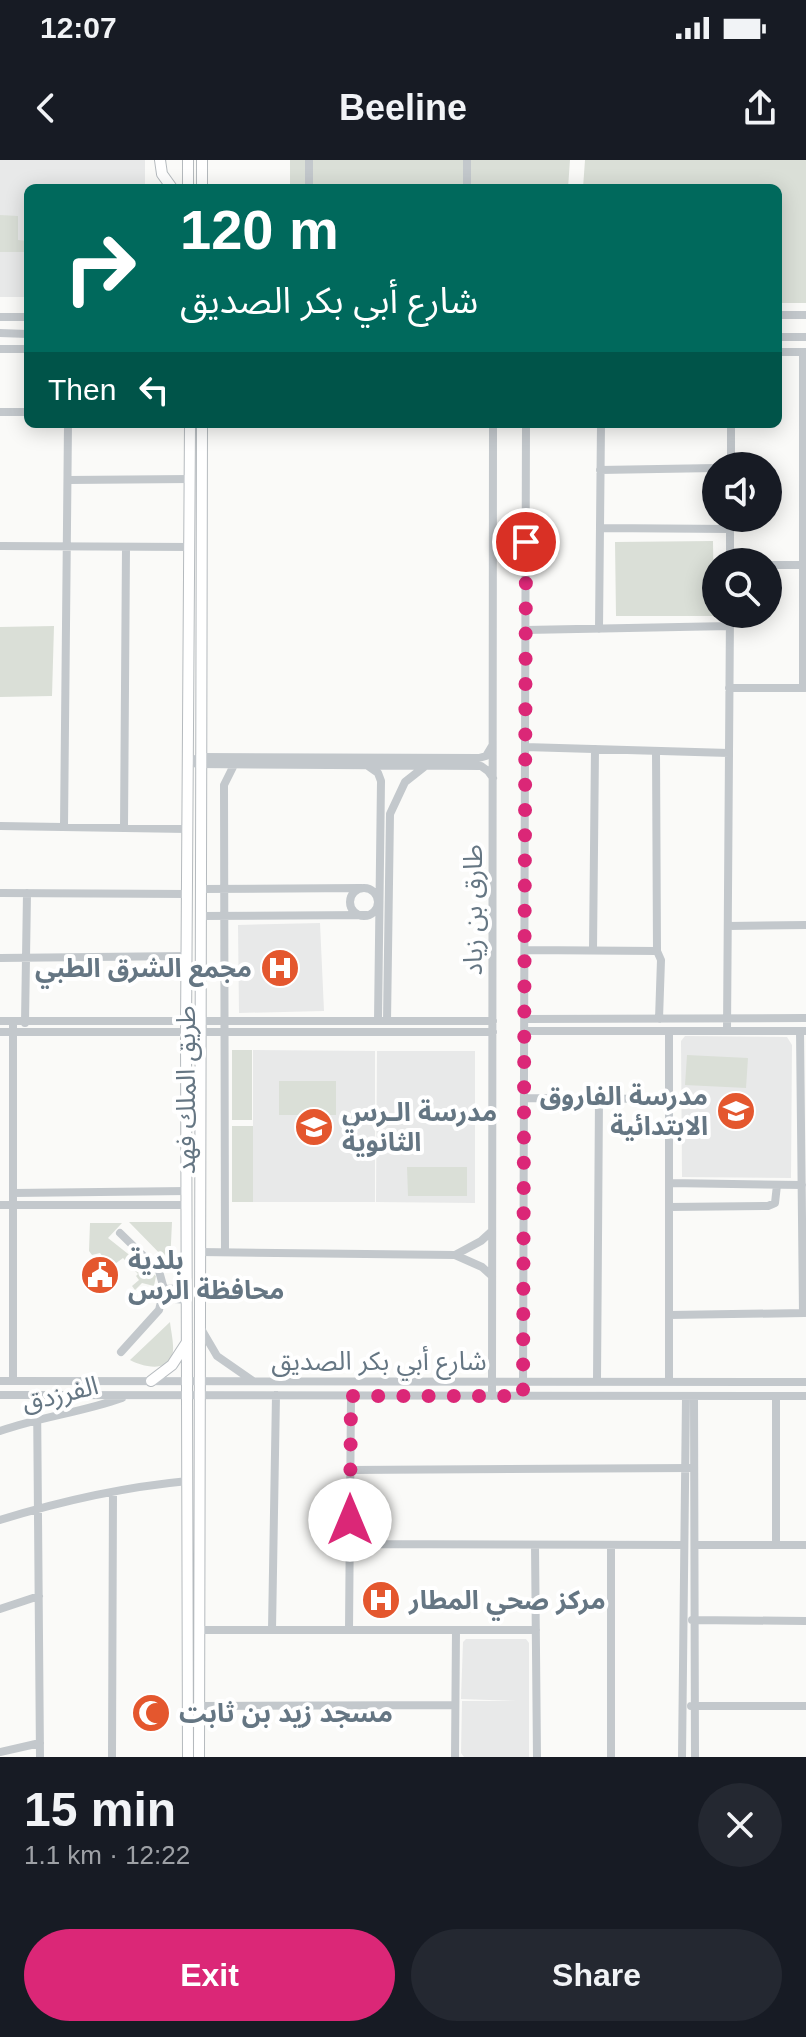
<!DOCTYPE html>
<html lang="en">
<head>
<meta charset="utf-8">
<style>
	:root { --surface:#171b24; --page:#242831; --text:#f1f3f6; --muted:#9ea1a6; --accent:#db2777 }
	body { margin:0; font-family:Arial,"Noto Sans Arabic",sans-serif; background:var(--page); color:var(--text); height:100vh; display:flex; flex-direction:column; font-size:30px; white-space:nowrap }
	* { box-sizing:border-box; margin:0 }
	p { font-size:26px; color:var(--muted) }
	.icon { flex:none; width:44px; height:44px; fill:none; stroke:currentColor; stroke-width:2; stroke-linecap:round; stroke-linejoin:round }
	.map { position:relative; height:1597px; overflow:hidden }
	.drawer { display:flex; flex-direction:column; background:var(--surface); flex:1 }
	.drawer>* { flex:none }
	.top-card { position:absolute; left:24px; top:24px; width:758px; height:244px; border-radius:12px; box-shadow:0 4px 20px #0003; background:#00695c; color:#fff; overflow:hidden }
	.controls { position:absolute; left:702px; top:292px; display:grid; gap:16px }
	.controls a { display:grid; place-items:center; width:80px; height:80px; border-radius:50%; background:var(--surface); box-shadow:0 4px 20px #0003; font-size:40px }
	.pin { position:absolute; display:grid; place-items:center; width:68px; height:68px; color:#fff; margin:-34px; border:4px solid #fff; border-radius:50%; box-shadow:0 2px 8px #0007 }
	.me { position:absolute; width:88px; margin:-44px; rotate:0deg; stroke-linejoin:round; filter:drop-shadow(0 0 6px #0008) }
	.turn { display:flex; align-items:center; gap:28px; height:168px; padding:0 24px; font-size:36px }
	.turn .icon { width:104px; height:104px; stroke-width:2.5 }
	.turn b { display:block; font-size:56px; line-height:68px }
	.then { display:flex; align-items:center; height:76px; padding:0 24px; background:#0003; gap:16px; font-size:30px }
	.round { display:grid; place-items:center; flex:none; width:84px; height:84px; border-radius:42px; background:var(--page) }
	.head { display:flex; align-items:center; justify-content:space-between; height:136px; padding:0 24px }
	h1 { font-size:48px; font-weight:700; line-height:60px }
	.primary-button { display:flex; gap:16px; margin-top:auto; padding:16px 24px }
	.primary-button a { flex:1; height:92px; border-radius:48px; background:var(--accent); color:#fff; font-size:32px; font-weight:700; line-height:92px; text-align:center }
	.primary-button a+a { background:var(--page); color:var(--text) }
	.status { display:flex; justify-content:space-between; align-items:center; height:56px; padding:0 40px; background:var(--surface); direction:ltr }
	.status svg { height:22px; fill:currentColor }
	header { display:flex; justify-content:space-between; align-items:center; height:104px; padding:0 24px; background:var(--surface); font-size:36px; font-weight:700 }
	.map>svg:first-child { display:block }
	.built { fill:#e8e9e9 }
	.green { fill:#dadfd7 }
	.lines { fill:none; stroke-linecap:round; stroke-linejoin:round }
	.major-casing { stroke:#b5babe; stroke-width:12 }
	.minor { stroke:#c3c8cc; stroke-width:8 }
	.major { stroke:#fff; stroke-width:10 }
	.route { stroke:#db2777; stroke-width:14; stroke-dasharray:0 25.2 }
	.labels { text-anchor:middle; stroke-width:8; stroke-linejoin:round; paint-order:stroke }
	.street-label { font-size:26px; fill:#657683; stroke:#fff }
	.poi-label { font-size:26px; font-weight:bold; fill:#657683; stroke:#fff; text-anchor:start }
</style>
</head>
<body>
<div class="status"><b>12:07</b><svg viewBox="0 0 49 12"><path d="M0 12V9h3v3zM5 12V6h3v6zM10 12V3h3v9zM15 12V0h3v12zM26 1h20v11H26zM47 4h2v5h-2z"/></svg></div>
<header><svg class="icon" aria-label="back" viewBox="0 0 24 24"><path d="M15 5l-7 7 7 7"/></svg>Beeline<svg class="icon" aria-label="share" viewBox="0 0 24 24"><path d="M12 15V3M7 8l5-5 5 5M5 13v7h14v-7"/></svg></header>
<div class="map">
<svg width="806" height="1597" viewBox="0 0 806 1597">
	<rect width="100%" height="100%" fill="#fafaf8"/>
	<path class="built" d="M0,0H145V28H28V137H0Z
		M320,763L324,851L239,853L238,765Z
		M685,876L787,877L792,885L791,1018L682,1017L681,881Z
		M253,890L375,891V1042H253Z
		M377,891H475V1043L376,1042Z
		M466,1479H526L529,1483V1597H464L461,1593L462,1541H517L461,1539L463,1482Z"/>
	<path class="green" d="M290,0H570L568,28H290Z
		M585,0H806V143H778V28H583Z
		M0,55L18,56V80L28,81V92H0Z
		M713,381L714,456H616L615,382Z
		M54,466L52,536L0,537V467Z
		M232,890H252V960H232Z
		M687,895L748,898L746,928L685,925Z
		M279,921H336V955H279Z
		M232,966H253V1042H232Z
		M407,1007H467V1036H408Z
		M129,1062H172L170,1104Z
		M90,1063H122L108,1078L156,1116L154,1126L142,1123L135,1130L132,1126L139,1120L136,1116L138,1114L123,1098L111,1107L100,1093L92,1095L89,1091Z
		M170,1162C171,1172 175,1187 172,1196C166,1213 141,1206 130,1200Z"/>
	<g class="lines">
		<defs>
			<path id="major" d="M160,0L162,14L172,28
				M188,0V28
				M202,28V0
				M151,1221L172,1205L187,1182
				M188,1597L186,872L190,264
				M199,1597L202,264"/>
		</defs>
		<use href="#major" class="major-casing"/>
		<path class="minor" d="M309,0V28
			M467,28V0
			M778,155H806
			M0,157H28
			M0,173L28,174
			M778,177H806
			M0,189H28
			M778,192H805
			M0,252H28
			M731,306V264
			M600,310L716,308
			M68,320L190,319
			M600,368L730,369
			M0,386L190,387
			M730,402V358
			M768,405H805
			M599,469L601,264
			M526,470L730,466
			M729,528H805
			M803,528V192
			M525,587L729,593
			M188,602L201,597L479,598L486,596L492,586
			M197,604L481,606L488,611L493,618
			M368,606L378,613L381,621L378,861
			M0,666L187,669
			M64,667L68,264
			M124,668L126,387
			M350 742a14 14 0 1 1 28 0a14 14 0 1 1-28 0Z
			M201,729L361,728
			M0,733L187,734
			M201,756L365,755
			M728,766L806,765
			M525,790L657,791L656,591
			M593,790L595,589
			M657,791L661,800L659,859
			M0,798L186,796
			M525,859L806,858
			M0,861H186
			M201,861H493
			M387,861L390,654L405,622L424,607
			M25,863L27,733
			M525,871H806
			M727,871L730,454
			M800,871L803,1153
			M0,872H186
			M201,872H493
			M524,938L669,939
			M669,1023L802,1025
			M13,1033L187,1031
			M0,1045H187
			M669,1047L768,1046L775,1043L777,1025
			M120,1073L159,1111L164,1129L187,1128
			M200,1092L455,1095
			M225,1092L224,625L234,605
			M492,1116L482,1107L455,1095L481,1081L492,1071
			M669,1155L805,1153
			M200,1167L217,1196L253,1221
			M121,1192L159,1150L162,1138L187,1140
			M0,1221L806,1222
			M13,1221V861
			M597,1221L599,938
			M669,1222V871
			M0,1235L806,1236
			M37,1235L40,1597
			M492,1236L493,264
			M523,1236L526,264
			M694,1236L695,1597
			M0,1271C40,1257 83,1252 122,1238
			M350,1310L690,1308
			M0,1360C61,1341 124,1327 188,1321
			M350,1384L684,1385
			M535,1385L537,1597
			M611,1385V1597
			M695,1385H806
			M776,1385V1236
			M0,1449L39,1436
			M692,1460L806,1461
			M199,1470H536
			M272,1470L276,1235
			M349,1470L351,1236
			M199,1546L455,1545
			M691,1546H806
			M0,1592L40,1583
			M112,1597L113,1332
			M455,1597L456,1470
			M682,1597L686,1236"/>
		<use href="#major" class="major"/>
	</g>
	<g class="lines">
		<path class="route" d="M350,1360L351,1236H523L526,382"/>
	</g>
	<defs>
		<symbol id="hospital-disc" viewBox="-11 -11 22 22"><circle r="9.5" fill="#e4572e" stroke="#fff"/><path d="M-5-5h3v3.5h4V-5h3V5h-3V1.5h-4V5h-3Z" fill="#fff"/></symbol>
		<symbol id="school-disc" viewBox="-11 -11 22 22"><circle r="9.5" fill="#e4572e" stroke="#fff"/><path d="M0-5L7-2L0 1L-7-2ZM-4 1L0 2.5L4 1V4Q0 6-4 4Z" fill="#fff"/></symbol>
		<symbol id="civic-disc" viewBox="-11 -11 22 22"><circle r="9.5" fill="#e4572e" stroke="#fff"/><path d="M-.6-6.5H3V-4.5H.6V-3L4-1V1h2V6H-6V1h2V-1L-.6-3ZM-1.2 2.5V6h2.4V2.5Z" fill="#fff"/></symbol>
		<symbol id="mosque-disc" viewBox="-11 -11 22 22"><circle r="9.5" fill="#e4572e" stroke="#fff"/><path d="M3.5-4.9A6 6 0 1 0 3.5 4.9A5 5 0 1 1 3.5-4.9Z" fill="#fff"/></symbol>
	</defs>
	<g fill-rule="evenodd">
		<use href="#hospital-disc" x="258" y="786" width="44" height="44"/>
		<use href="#school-disc" x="714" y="929" width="44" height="44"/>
		<use href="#school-disc" x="292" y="945" width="44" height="44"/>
		<use href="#civic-disc" x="78" y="1093" width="44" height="44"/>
		<use href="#hospital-disc" x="359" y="1418" width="44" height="44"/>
		<use href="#mosque-disc" x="129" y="1531" width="44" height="44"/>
	</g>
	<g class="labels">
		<g class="street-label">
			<text transform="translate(473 750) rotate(-90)" y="9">طارق بن زياد</text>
			<text transform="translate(186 930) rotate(-90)" y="9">طريق الملك فهد</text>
			<text x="379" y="1210">شارع أبي بكر الصديق</text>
			<text transform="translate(60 1234) rotate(-14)" y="9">الفرزدق</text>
		</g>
		<g class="poi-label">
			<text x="252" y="817" text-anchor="end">مجمع الشرق الطبي</text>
			<text x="708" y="945" text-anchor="end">مدرسة الفاروق<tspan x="708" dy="30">الابتدائية</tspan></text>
			<text x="342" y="961">مدرسة الـرس<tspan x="342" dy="30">الثانوية</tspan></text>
			<text x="128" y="1109">بلدية<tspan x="128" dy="30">محافظة الرس</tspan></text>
			<text x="409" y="1449">مركز صحي المطار</text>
			<text x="179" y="1562">مسجد زيد بن ثابت</text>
		</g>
	</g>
</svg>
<div class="controls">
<a><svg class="icon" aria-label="sound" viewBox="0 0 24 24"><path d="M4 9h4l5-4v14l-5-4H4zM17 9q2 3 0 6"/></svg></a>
<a><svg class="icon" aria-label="search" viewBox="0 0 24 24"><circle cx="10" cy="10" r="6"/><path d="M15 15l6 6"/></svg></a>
</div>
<div class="pin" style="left:526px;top:382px;background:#d93025"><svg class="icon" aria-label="arrive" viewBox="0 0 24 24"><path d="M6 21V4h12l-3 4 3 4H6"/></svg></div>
<svg class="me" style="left:350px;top:1360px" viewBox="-20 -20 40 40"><circle r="19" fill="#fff"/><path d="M0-13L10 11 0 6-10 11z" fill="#db2777"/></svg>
<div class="top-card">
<div class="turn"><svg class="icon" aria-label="right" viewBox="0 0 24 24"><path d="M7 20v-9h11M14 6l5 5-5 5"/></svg><div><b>120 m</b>شارع أبي بكر الصديق</div></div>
<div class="then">Then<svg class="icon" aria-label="left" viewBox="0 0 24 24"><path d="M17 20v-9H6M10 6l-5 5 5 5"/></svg></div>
</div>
</div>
<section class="drawer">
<div class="head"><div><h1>15 min</h1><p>1.1 km · 12:22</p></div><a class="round"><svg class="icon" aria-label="close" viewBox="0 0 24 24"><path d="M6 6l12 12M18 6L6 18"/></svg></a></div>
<div class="primary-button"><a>Exit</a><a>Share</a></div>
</section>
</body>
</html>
